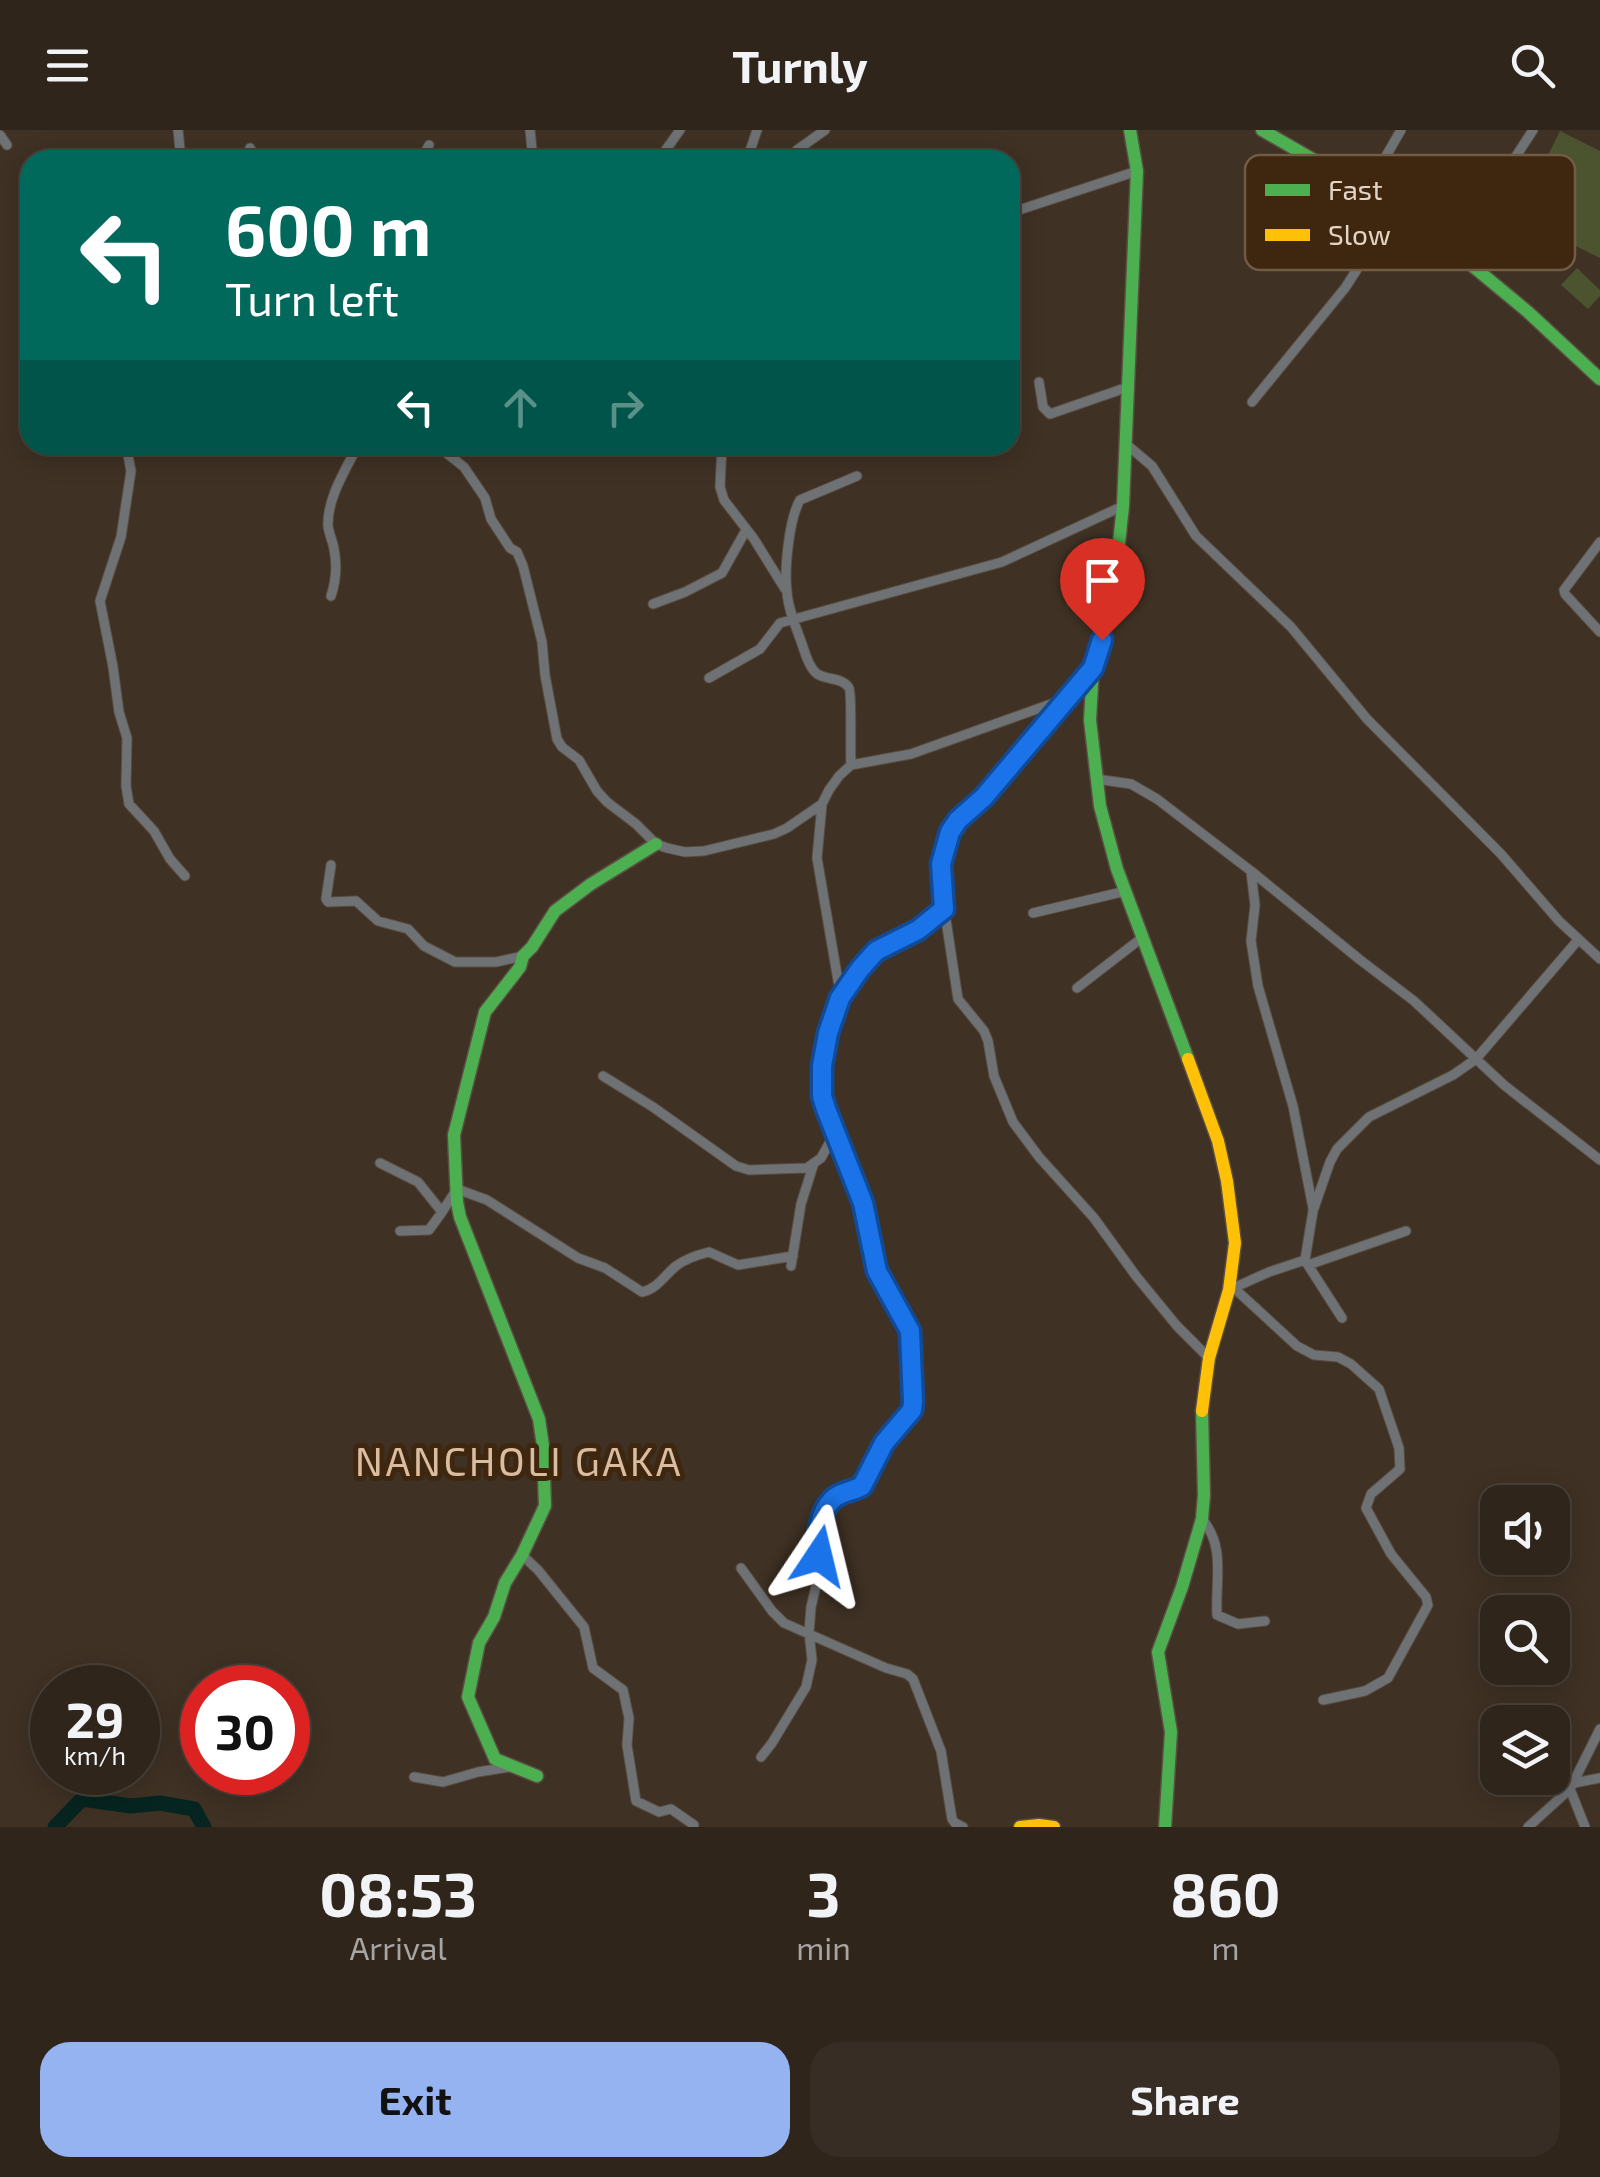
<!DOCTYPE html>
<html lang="en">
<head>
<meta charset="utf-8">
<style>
	:root { --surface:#2f251b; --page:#372d24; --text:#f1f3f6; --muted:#a7a5a3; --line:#4a423a; --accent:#95b2f1 }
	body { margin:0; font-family:"Exo 2",sans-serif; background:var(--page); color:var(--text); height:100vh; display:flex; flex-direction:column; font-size:38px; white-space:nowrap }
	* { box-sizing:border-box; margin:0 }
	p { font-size:32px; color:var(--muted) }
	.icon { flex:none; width:55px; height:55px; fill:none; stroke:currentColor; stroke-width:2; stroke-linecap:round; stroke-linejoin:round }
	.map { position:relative; height:1697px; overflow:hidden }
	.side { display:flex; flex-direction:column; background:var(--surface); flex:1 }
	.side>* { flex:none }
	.banner { position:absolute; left:20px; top:20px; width:1000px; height:305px; border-radius:30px; box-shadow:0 5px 25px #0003,0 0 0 2px var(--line); background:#00695c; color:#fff; overflow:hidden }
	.buttons { position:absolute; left:1480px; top:1355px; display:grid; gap:20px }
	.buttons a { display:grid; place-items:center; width:90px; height:90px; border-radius:20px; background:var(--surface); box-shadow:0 5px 25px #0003,0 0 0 2px var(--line); font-size:50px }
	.speed { position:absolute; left:30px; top:1535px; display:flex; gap:20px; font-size:50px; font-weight:700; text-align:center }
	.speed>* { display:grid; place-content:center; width:130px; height:130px; border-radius:50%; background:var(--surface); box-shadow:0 5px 25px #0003,0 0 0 2px var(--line); line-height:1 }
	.speed small { font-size:25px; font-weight:400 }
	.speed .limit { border:15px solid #d22; background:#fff; color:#111 }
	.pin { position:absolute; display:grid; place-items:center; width:85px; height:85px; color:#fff; margin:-102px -42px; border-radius:50% 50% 50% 0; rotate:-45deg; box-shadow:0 0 10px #0007 }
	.pin .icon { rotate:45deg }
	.me { position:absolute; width:110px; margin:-55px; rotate:10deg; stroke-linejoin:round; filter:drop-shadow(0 0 8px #0008) }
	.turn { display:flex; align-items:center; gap:35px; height:210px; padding:0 40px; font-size:45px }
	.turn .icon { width:130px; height:130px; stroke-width:2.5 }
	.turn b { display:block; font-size:70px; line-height:85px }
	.lanes { display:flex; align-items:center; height:95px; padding:0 40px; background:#0003; justify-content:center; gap:50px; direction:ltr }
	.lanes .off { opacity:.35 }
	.eta { display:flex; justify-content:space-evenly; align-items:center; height:170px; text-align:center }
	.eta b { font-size:60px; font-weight:700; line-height:70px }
	.action { display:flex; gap:20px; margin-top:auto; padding:20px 40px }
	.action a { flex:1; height:115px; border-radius:30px; background:var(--accent); color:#111; font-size:40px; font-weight:700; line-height:115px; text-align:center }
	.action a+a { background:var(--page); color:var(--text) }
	header { display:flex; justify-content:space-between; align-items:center; height:130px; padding:0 40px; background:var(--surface); font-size:45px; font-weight:700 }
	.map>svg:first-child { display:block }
	.green { fill:#4b542f }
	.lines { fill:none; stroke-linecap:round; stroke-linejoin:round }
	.river { stroke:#062520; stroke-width:15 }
	.street-casing { stroke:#5a4e44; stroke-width:11 }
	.fast-casing { stroke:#5a4e44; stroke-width:15 }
	.slow-casing { stroke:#5a4e44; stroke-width:15 }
	.street { stroke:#6f7274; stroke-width:9 }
	.fast { stroke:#4caf50; stroke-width:12 }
	.slow { stroke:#ffc107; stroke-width:12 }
	.route-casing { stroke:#114b97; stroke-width:25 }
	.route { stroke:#1a73e8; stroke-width:18 }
	.labels { text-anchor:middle; stroke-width:10; stroke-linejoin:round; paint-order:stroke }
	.quarter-label { font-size:40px; letter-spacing:2.5px; fill:#dabca0; stroke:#3f270f }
	.key { fill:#3f270f; stroke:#715b46; stroke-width:2.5 }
	.key-label { font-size:28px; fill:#e4d4c6 }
</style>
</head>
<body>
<header><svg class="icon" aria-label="menu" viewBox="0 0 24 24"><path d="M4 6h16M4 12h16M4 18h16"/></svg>Turnly<svg class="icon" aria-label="search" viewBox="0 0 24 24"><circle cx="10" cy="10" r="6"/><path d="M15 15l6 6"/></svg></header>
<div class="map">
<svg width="1600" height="1697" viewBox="0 0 1600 1697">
	<rect width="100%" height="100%" fill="#3f3124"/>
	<path class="green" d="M1560,1L1600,21V128L1517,87Z
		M1577,138L1600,160V166L1588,179L1561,155Z"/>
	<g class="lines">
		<path class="river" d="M55,1697L82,1669L131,1676L160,1673L194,1679L204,1697"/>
		<defs>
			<path id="street" d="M178,0L181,30
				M530,0L533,30
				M0,5L7,15
				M250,18L256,30
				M421,30L429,15
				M655,30L665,21L680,0
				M747,30L757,0
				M790,30L797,20L825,0
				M1367,59L1401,0
				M1010,83L1137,41
				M1455,120L1533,0
				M1039,252L1043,277L1050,284L1128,257
				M1252,272L1345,158L1356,141L1390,72
				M1126,314L1152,336L1196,406L1291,497L1367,589L1501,724L1559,791L1600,829
				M126,315L131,341L121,407L100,471L113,537L119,582L127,608L126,656L129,674L154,701L170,729L185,746
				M436,315L464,337L485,368L491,389L510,418L517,422L523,436L542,512L545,545L557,609L562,617L579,630L597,661L607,672L636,694L656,714L667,718L685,722L704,721L774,704L787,698L822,674
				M722,315L720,357L724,370L754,409L785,459
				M1600,412L1564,460L1565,464L1600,502
				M331,466C336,451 337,434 334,419C333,412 329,404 328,396C327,368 346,339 358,315
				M653,474L685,462L722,443L746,400
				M709,548L760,519L780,493L1002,432L1123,376
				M1063,571L983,667L958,690L950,702L945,714L941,734V757L958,869L984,901L988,911L994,946L1013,992L1039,1027L1094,1088L1136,1146L1177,1196L1209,1228
				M851,635C850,622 852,563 849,558C842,546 823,551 815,542C808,535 805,523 802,514C796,497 788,479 787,462C784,440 789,389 800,370L857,346
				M1096,649L1131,654L1157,669L1251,741L1359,829L1414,871L1504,955L1600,1030
				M331,735L326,769L328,772L356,771L378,791L408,799L424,816L455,832H496L523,826
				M1251,742L1255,775L1251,811L1258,856L1293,976L1313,1078
				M1033,783L1126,761
				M1077,858L1143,807
				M841,868L860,839L876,821L918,800L943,779
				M603,946L653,977L736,1036L749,1040L807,1038L821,1028L831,1010L832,994L822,966V936L828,903L841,868L817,728L822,674L829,660L839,646L851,635L911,624L1065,569L1093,537
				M380,1033L418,1052L442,1082L457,1059L487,1070L578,1128L605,1138L642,1162C657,1159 664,1146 676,1136C685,1129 697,1125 709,1122L738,1135L793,1126
				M400,1101L429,1100L442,1082
				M1306,1132L1342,1188
				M1308,1135L1406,1101
				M791,1136L801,1074L813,1036
				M1234,1158L1297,1216L1314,1225L1338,1227L1351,1234L1379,1259L1399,1318L1400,1339L1371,1364L1366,1378L1391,1424L1426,1467L1428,1475L1388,1548L1365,1561L1323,1570
				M1229,1160L1269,1142L1305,1130L1313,1081L1330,1032L1337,1019L1369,987L1453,945L1476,929L1578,810
				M1202,1389C1226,1417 1215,1450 1217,1485L1238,1494L1265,1491
				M522,1425L538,1440L584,1497L593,1538L623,1560L629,1588L627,1615L636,1671L659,1682L671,1679L694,1695
				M741,1438L772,1481L784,1493L886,1538L907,1544L913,1549L941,1621L952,1689L955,1693L963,1697
				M761,1627L772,1613L806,1557L812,1530L809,1502L811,1477L820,1440L817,1413L820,1394L833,1369L862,1355L884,1313L913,1277L910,1201L877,1141L863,1073L833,996
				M414,1647L443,1652L478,1642L509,1637
				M1574,1653L1600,1648
				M1570,1659L1585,1697
				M1528,1697L1570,1659L1600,1599"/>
			<path id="fast" d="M1130,0L1137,41L1123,376L1113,469L1093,537L1090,590L1100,676L1117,739L1188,929
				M1262,0L1416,89L1528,182L1600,249
				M537,1646L495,1629L468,1567L479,1513L494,1487L505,1453L522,1425L545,1376L543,1316L539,1289L460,1087L457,1072L454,1005L485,882L520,837L523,826L532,817L555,781L591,754L656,714
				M1165,1697L1171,1602L1158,1522L1182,1457L1202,1389L1204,1365L1202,1281"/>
			<path id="slow" d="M1188,929L1218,1011L1227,1051L1235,1113L1229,1160L1209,1228L1202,1281
				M1020,1697L1039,1695L1054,1697"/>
		</defs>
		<use href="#street" class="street-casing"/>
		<use href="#fast" class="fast-casing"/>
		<use href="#slow" class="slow-casing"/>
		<use href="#street" class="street"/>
		<use href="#fast" class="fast"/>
		<use href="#slow" class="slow"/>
	</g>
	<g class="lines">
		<defs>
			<path id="route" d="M819,1426C816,1408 819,1383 832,1370C839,1362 854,1361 862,1356L884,1313L912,1280L913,1272L910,1201L877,1141L863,1073L826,979L822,966V936L828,903L840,868L860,839L876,821L918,800L944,779L941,734L950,702L958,690L984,667L1093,538L1102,510"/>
		</defs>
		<use href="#route" class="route-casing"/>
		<use href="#route" class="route"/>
	</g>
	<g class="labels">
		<g class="quarter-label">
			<text x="519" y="1346">NANCHOLI GAKA</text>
		</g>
	</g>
	<rect x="1245" y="25" width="330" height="115" rx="15" class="key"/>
	<rect x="1265" y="54" width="45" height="12" fill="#4caf50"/>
	<rect x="1265" y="99" width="45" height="12" fill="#ffc107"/>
	<g class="key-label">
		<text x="1328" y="70">Fast</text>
		<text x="1328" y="115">Slow</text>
	</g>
</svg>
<div class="buttons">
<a><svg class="icon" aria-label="sound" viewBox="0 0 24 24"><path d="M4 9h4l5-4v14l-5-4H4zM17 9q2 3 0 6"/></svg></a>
<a><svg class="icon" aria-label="search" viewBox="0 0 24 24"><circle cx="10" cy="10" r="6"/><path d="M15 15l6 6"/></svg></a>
<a><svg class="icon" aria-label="layers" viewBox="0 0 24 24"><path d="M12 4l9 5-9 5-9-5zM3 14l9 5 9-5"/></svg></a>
</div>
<div class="speed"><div>29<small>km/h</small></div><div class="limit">30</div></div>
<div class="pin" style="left:1102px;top:510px;background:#d93025"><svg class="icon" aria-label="arrive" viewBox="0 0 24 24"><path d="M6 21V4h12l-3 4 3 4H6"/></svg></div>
<svg class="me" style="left:819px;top:1426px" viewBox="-20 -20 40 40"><path d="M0-17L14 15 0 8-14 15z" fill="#1a73e8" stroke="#fff" stroke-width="4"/></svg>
<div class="banner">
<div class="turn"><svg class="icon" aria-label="left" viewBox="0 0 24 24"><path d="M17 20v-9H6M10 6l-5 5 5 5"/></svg><div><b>600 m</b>Turn left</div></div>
<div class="lanes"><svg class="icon" aria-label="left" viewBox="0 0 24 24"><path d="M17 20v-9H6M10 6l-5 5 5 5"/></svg><svg class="icon off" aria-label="ahead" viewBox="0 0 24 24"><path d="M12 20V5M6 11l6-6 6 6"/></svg><svg class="icon off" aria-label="right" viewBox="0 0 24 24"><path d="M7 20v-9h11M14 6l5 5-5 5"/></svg></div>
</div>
</div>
<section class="side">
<div class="eta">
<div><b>08:53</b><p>Arrival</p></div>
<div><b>3</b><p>min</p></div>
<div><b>860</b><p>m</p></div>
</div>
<div class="action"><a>Exit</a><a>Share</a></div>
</section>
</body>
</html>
